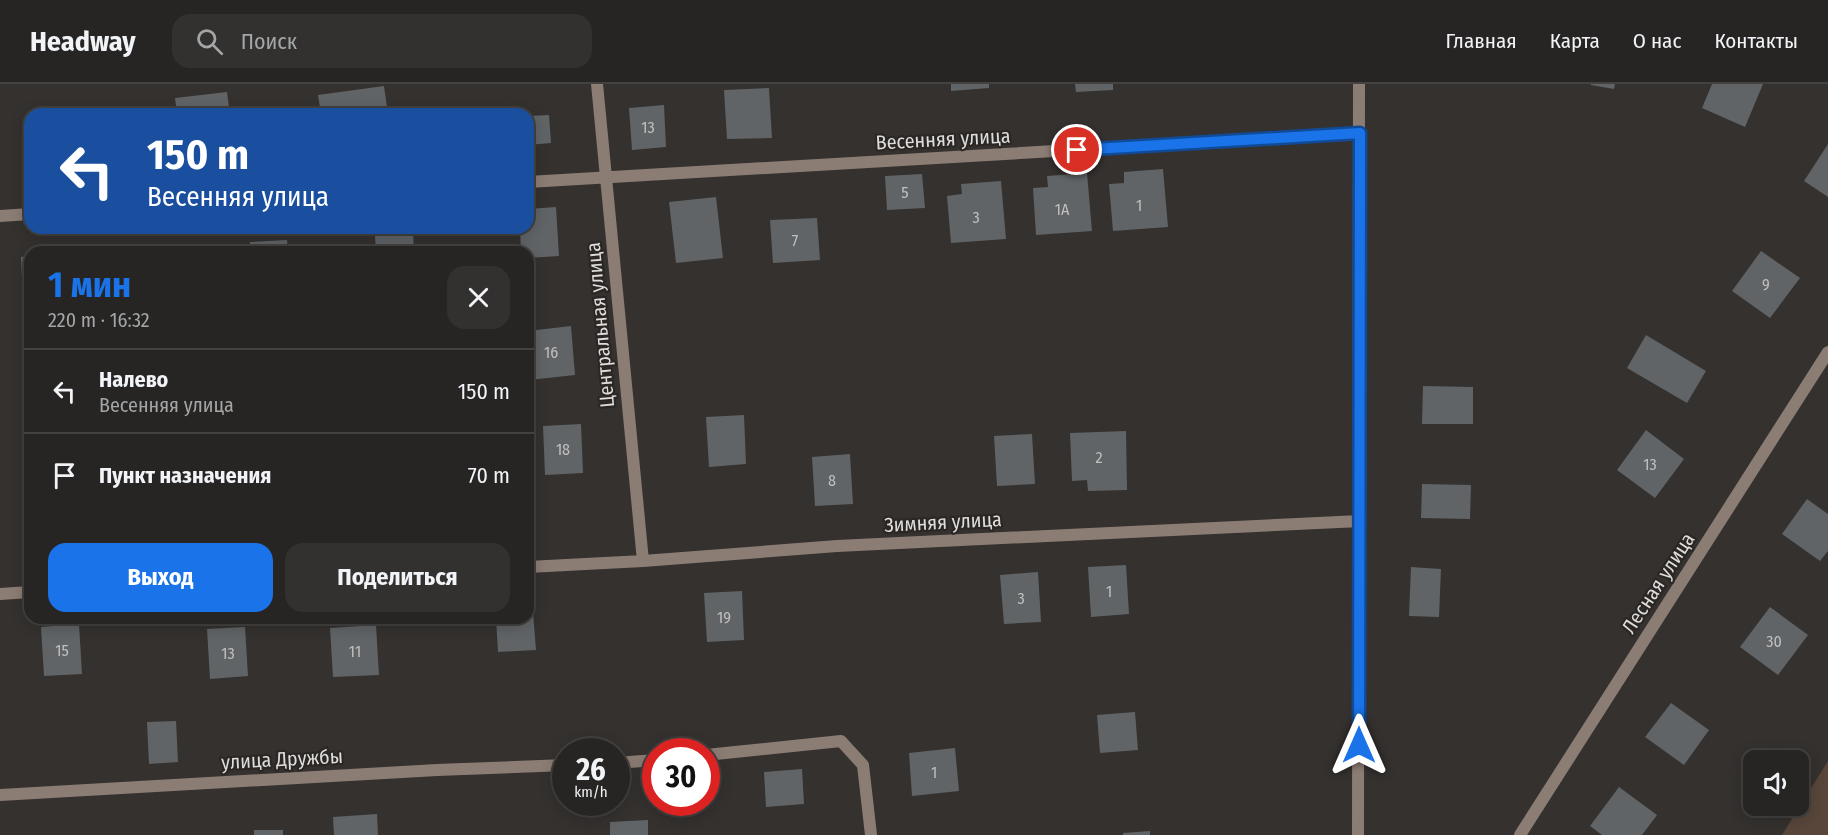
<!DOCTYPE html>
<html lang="ru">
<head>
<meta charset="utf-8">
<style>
	:root { --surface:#272523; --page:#333130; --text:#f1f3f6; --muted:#a4a5a6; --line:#434241; --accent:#1a73e8 }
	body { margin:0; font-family:"Fira Sans Condensed",sans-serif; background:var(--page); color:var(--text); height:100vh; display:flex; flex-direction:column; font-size:22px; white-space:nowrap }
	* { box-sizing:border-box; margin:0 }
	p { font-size:20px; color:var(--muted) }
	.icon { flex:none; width:33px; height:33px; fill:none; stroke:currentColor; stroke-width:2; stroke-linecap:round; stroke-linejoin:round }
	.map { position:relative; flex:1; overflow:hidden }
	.panel { position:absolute; left:24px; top:162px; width:510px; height:378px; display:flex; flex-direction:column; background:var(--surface); border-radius:18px; box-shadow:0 3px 15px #0003,0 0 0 2px var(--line) }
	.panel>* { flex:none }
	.hud { position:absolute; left:24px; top:24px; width:510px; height:126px; border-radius:18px; box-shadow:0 3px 15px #0003,0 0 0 2px var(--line); background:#1a4fa0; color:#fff; overflow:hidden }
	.tools { position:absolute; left:1743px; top:666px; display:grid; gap:12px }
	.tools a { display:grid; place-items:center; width:66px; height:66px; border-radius:12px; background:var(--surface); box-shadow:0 3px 15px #0003,0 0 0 2px var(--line); font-size:30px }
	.speed { position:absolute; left:552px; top:654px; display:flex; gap:12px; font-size:30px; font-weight:700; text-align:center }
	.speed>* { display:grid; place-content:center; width:78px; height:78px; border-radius:50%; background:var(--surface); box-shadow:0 3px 15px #0003,0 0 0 2px var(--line); line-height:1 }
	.speed small { font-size:15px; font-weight:400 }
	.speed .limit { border:9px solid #d22; background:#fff; color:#111 }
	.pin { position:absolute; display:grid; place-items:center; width:51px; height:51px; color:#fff; margin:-26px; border:3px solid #fff; border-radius:50%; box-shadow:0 2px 6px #0007 }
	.me { position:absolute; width:66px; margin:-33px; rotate:0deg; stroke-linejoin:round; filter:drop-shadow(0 0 4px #0008) }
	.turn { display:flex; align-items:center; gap:21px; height:126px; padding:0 24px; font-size:27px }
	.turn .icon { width:78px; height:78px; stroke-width:2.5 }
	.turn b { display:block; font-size:42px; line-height:51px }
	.round { display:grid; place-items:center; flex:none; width:63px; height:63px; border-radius:18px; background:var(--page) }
	.headline { display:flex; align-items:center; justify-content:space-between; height:102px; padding:0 24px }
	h1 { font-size:36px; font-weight:700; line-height:45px; color:var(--accent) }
	.action { display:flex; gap:12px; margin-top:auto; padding:12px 24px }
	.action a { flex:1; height:69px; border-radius:18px; background:var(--accent); color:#fff; font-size:24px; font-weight:700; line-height:69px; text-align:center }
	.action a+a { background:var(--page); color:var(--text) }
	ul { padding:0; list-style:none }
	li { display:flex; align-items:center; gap:18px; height:84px; padding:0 24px; border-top:2px solid var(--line) }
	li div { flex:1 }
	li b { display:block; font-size:22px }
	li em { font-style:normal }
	header { display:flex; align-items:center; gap:36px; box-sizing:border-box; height:84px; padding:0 30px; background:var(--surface); border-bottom:2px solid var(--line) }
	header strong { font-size:28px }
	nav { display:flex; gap:33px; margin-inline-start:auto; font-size:21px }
	.search { width:420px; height:54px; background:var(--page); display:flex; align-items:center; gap:15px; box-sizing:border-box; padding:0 21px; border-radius:18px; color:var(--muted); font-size:22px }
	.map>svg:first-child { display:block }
	.green { fill:#58463a }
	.building { fill:#606466 }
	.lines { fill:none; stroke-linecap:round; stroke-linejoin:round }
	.service { stroke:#8c7d74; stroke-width:12 }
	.minor { stroke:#8c7d74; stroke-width:12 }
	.route-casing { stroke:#114b97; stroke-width:15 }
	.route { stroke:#1a73e8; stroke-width:10 }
	.labels { text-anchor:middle; stroke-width:4.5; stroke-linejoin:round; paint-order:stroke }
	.number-label { font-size:16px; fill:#bfbfbe }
	.street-label { font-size:20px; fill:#dfdddb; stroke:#2a2725 }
</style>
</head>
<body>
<header>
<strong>Headway</strong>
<div class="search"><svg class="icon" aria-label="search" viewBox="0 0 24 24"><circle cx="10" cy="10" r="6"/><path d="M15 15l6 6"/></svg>Поиск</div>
<nav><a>Главная</a><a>Карта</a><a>О нас</a><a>Контакты</a></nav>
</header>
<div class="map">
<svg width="1828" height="751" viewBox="0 0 1828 751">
	<rect width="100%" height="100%" fill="#34312f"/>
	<path class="green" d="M1828,677V751H1782Z"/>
	<path class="building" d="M951,0H989V4L951,7Z
		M1075,0H1113V6L1076,8Z
		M1591,0H1615L1614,5L1591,1Z
		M1712,0H1763L1745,43L1702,24Z
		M384,2L388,30H321L318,11Z
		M769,4L772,54L727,55L724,6Z
		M227,8L230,30H177L175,14Z
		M664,21L666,63L632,66L629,24Z
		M549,31L551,59L528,61V32Z
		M1828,60V113L1804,97Z
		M1163,85L1168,143L1113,147L1109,100L1124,99V88Z
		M1087,89L1092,147L1036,151L1033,104L1048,103L1047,92Z
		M922,90L925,124L887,126L885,92Z
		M1001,97L1006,155L951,159L947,112L962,110L961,100Z
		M716,113L723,174L676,179L669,118Z
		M556,123L559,172L528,174V168H521L520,144H528V125Z
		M817,134L820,176L773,179L770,136Z
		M413,149L414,168H376L375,152Z
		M287,156L288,168H250V158Z
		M1761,167L1800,194L1770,234L1732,207Z
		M30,172V215L23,216L21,173Z
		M571,242L575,291L529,296L528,247Z
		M1646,251L1706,287L1687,319L1627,284Z
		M1423,302L1473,303V340H1422Z
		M744,331L746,380L709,383L706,333Z
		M581,340L583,389L545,391L543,342Z
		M1646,346L1684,375L1655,414L1617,386Z
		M1126,347L1127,406L1088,407L1087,396L1072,397L1070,349Z
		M1032,350L1035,400L997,402L994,352Z
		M850,370L853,420L815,422L812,373Z
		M1422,400L1471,401L1470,435L1421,434Z
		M1807,415L1828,430V467L1820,477L1782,450Z
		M1126,481L1129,530L1091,533L1088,483Z
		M1411,483L1441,485L1439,533L1409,532Z
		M1038,488L1041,538L1004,540L1000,491Z
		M742,507L744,556L707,558L704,509Z
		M528,516H532L536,566L498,568L496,534H528Z
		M1770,523L1808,551L1778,591L1740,563Z
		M79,540L82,590L44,592L41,543Z
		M376,541L379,591L333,593L330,544Z
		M245,543L248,592L210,595L207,545Z
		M1671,619L1709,646L1684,681L1645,653Z
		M1135,628L1138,666L1100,669L1097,631Z
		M176,637L178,678L149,680L147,638Z
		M955,664L959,707L912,712L909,669Z
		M802,685L804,720L766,723L764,688Z
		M1619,703L1657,731L1642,751H1602L1590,742Z
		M377,730L378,751H334L333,733Z
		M648,736V751H610V738Z
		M254,746H283V751H254Z
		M1150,747V751H1123V749Z"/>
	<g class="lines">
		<path class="service" d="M706,671L841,657L863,681L871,751
			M616,679L656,676
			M0,711L437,686L566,681"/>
		<path class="minor" d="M597,0L643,477
			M528,98L1360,49
			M0,132L30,130
			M528,483L643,477L837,462L1360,437
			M0,510L30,508
			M1358,751L1359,0
			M1520,751L1828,268"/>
	</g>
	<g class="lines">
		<defs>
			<path id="route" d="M1077,66L1360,49L1359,661"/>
		</defs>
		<use href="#route" class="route-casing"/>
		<use href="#route" class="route"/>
	</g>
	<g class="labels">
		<g class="number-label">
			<text x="648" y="49">13</text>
			<text x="905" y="114">5</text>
			<text x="1139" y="127">1</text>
			<text x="1062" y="131">1А</text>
			<text x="976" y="139">3</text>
			<text x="795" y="162">7</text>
			<text x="1766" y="206">9</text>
			<text x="551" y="274">16</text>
			<text x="563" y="371">18</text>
			<text x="1099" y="379">2</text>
			<text x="1650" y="386">13</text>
			<text x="832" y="402">8</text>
			<text x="1109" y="513">1</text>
			<text x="1021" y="520">3</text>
			<text x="724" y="539">19</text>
			<text x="1774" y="563">30</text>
			<text x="62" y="572">15</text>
			<text x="355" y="573">11</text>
			<text x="228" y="575">13</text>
			<text x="934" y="694">1</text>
		</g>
		<g class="street-label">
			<text transform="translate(943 55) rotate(-3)" y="7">Весенняя улица</text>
			<text transform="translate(600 241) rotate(-95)" y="7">Центральная улица</text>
			<text transform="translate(943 438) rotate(-3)" y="7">Зимняя улица</text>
			<text transform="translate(1658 499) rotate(-57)" y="7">Лесная улица</text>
			<text transform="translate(282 675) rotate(-3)" y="7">улица Дружбы</text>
		</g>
	</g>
</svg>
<div class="tools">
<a><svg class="icon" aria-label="sound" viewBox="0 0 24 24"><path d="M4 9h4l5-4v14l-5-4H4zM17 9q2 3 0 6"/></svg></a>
</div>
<div class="speed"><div>26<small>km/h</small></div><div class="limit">30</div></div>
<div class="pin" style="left:1077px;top:66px;background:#d93025"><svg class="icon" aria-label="arrive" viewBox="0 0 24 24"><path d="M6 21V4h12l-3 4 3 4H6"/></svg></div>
<svg class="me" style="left:1359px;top:661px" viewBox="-20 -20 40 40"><path d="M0-17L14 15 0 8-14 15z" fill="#1a73e8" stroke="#fff" stroke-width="4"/></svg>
<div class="hud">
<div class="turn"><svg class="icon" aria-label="left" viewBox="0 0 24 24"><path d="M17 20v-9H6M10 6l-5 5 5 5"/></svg><div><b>150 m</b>Весенняя улица</div></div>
</div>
<section class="panel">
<div class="headline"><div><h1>1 мин</h1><p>220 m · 16:32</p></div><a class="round"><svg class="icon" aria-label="close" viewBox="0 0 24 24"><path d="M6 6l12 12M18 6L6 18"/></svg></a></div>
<ul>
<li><svg class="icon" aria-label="left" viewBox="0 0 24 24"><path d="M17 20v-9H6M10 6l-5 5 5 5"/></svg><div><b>Налево</b><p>Весенняя улица</p></div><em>150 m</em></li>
<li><svg class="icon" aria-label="arrive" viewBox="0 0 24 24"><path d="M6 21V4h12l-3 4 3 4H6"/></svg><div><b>Пункт назначения</b></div><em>70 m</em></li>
</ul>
<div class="action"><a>Выход</a><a>Поделиться</a></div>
</section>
</div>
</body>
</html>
